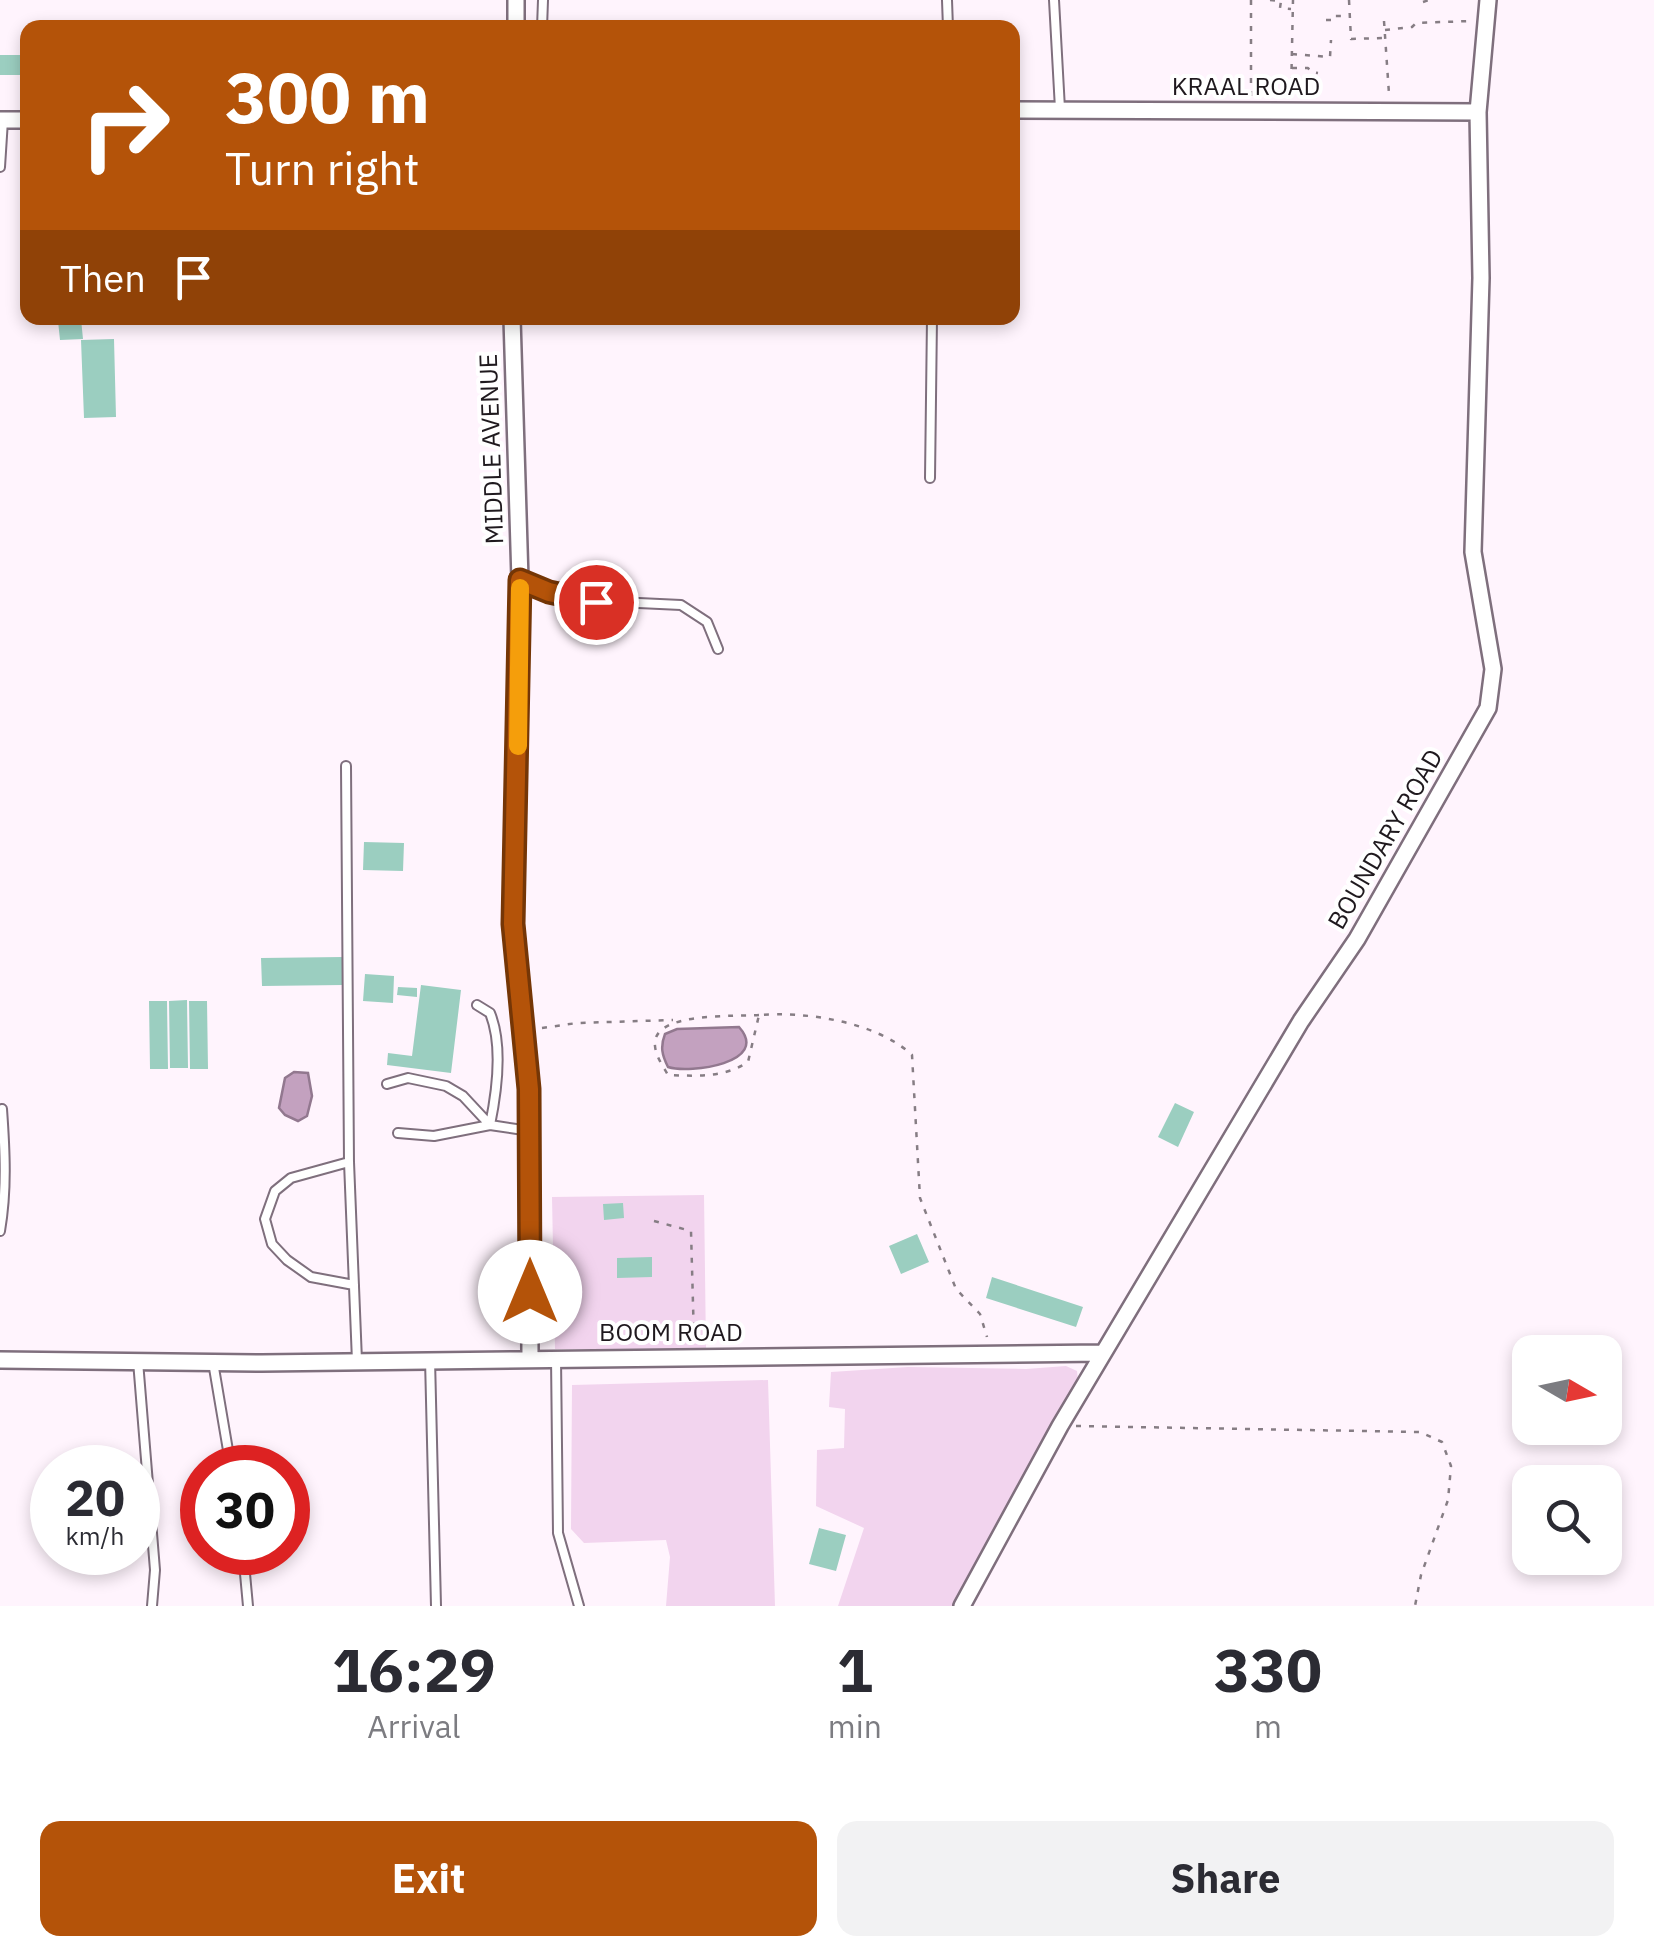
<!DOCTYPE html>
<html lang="en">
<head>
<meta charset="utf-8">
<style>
	:root { --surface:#fff; --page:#f2f2f3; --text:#2b2b33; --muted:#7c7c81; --accent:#b45309 }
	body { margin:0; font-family:"IBM Plex Sans",sans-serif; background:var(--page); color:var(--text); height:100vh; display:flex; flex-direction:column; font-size:38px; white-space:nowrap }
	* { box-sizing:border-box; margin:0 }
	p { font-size:32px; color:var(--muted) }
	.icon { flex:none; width:55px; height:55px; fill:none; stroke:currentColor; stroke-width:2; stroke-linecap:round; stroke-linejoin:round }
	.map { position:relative; height:1606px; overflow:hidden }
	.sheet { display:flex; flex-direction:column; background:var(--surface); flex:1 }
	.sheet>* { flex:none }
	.hud { position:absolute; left:20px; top:20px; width:1000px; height:305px; border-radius:20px; box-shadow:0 5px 15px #0003; background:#b45309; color:#fff; overflow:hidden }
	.needle { width:65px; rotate:99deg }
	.fabs { position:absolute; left:1512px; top:1335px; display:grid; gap:20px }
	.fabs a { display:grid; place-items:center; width:110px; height:110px; border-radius:20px; background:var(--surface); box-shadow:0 5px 15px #0003; font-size:50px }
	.speed { position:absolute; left:30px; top:1445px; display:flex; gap:20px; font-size:50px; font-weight:700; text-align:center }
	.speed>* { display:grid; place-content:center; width:130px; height:130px; border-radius:50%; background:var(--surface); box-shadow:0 5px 15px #0003; line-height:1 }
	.speed small { font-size:25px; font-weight:400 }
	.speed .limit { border:15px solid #d22; background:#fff; color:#111 }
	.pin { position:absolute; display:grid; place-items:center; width:85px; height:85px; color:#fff; margin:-42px; border:5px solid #fff; border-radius:50%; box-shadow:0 2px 10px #0007 }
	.me { position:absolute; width:110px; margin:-55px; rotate:0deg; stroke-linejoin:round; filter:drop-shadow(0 0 8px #0008) }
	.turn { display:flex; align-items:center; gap:35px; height:210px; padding:0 40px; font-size:45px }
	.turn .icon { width:130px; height:130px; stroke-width:2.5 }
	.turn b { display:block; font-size:70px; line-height:85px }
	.then { display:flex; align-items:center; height:95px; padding:0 40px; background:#0003; gap:20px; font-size:38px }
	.eta { display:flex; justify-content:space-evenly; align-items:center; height:170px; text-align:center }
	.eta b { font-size:60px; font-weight:800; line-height:70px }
	.action { display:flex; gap:20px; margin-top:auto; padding:20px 40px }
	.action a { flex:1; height:115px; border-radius:20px; background:var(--accent); color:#fff; font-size:40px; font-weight:800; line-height:115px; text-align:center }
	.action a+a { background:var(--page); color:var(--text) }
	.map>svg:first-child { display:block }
	.green { fill:#f2d4ee }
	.water { fill:#c3a1bf; stroke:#92788f; stroke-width:2.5 }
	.building { fill:#9bcec0 }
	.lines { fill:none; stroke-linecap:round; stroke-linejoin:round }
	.lane-casing { stroke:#7f6f7d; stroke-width:12 }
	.street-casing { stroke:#7f6f7d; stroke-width:20 }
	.path { stroke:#867d84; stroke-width:2.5; stroke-dasharray:5 8; stroke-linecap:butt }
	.lane { stroke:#fff; stroke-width:8 }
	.street { stroke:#fff; stroke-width:15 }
	.route-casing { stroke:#753606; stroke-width:25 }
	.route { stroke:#b45309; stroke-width:18 }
	.slow { stroke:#f59e0b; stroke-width:18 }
	.labels { text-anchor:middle; stroke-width:8; stroke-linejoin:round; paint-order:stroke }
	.street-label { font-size:25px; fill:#1f191e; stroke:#fff }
</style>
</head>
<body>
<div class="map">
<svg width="1654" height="1606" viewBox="0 0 1654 1606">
	<rect width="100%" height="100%" fill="#fff4fd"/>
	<path class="green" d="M704,1195L706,1349H555L552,1197Z
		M1066,1366L1077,1371L1078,1381L957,1606H838L864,1528L816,1506L817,1450L844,1448L845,1409L829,1407L831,1372L908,1367L1026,1369Z
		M768,1380L775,1606H666L670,1557L666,1540L584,1543L571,1529L572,1385Z"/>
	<path class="water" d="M739,1027C771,1063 690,1074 668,1067C662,1055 660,1047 665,1034L677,1029Z
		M294,1072L308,1073L312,1096L307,1116L298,1121L285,1115L279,1108L285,1078Z"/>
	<path class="building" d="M0,55H21V75H0Z
		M81,319L83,339L60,340L58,321Z
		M114,339L116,417L84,418L81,340Z
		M364,842L404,843L403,871L363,870Z
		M343,957V985L262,986L261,958Z
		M365,974L394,976L393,1003L363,1001Z
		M421,985L461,990L451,1073L387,1065L388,1053L412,1056Z
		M398,987L417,988V997L397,995Z
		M187,1000L188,1068H170L169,1001Z
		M149,1001H167L168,1069H150Z
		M189,1001H207L208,1069H190Z
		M1175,1103L1194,1112L1178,1147L1158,1137Z
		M623,1203L624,1218L604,1220L603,1204Z
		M917,1234L929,1262L901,1274L889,1246Z
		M652,1257V1277L617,1278V1258Z
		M992,1277L1083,1307L1076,1327L986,1298Z
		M819,1528L846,1535L836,1571L809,1564Z"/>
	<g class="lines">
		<defs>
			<path id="lane" d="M947,0L948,28
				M1054,0L1060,109
				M542,28L543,0
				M0,167L3,120
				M930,478L932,318
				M520,580L549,592L596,601L681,605L707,622L718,649
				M346,766L349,1162L357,1361
				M387,1084L408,1078L446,1086L463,1096L490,1125L530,1131
				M398,1133L434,1136L490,1125C497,1091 503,1045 490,1013L477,1005
				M349,1162L291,1178L275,1191L265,1219L272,1244L287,1260L311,1277L354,1285
				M0,1231C7,1190 5,1151 2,1109
				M556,1358L558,1533L579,1606
				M430,1359L436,1606
				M138,1361L155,1570L152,1606
				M213,1362L231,1468
				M243,1552L248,1606"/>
			<path id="street" d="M516,28V0
				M1012,110L1478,112
				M0,120H28
				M512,318L520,580L513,924L529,1089L530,1358
				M0,1360L262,1363L1103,1353
				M962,1606L1060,1426L1301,1021L1357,939L1488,708L1493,669L1473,552L1481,278L1478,112L1488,0"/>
		</defs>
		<use href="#lane" class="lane-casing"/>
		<use href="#street" class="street-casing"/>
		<path class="path" d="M1270,0L1281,1L1280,8L1291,9
			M1349,0L1351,39L1385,38
			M1423,2L1429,0
			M1326,20H1334L1335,16H1348
			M1384,21L1389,94
			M1385,30L1412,27L1416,23L1471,21
			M1292,54L1330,57L1331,40
			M1292,68H1308L1311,72L1318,73
			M1291,95L1293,0
			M1251,96V0
			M759,1015C735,1017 651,1011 655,1046C656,1057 663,1066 668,1075C696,1076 724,1078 748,1062L759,1015C805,1011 877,1022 912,1055L920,1198L956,1289L980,1314L987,1337
			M542,1028L577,1023L673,1020
			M654,1221L691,1231L694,1340
			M1076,1426L1420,1432L1442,1442L1451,1466L1448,1500L1421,1575L1415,1606"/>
		<use href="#lane" class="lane"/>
		<use href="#street" class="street"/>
	</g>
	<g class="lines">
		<defs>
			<path id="route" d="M530,1292L529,1089L513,924L520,580L549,592L596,602"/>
		</defs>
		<use href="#route" class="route-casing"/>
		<use href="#route" class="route"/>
		<path class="slow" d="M518,746L520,588"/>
	</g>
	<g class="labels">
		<g class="street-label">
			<text x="1246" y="95">KRAAL ROAD</text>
			<text transform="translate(491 449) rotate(-92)" y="9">MIDDLE AVENUE</text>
			<text transform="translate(1385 839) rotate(-60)" y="9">BOUNDARY ROAD</text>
			<text x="671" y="1341">BOOM ROAD</text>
		</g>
	</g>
</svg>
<div class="fabs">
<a><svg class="needle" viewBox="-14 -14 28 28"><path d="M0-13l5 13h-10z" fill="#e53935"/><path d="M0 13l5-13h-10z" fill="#7c7c81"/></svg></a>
<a><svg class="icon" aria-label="search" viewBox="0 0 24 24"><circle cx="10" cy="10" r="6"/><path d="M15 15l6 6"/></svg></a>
</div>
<div class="speed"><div>20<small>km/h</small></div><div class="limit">30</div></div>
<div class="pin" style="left:596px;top:602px;background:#d93025"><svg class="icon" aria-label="arrive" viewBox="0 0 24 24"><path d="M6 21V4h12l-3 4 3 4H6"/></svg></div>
<svg class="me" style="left:530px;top:1292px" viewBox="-20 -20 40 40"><circle r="19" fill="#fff"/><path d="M0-13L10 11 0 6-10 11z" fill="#b45309"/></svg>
<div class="hud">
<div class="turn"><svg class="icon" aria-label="right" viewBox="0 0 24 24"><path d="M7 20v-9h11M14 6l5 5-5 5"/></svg><div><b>300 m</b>Turn right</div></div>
<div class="then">Then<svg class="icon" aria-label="arrive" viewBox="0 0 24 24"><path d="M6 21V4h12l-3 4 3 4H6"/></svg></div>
</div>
</div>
<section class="sheet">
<div class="eta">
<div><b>16:29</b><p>Arrival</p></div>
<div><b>1</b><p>min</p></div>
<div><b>330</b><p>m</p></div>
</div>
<div class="action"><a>Exit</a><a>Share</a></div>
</section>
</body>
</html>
